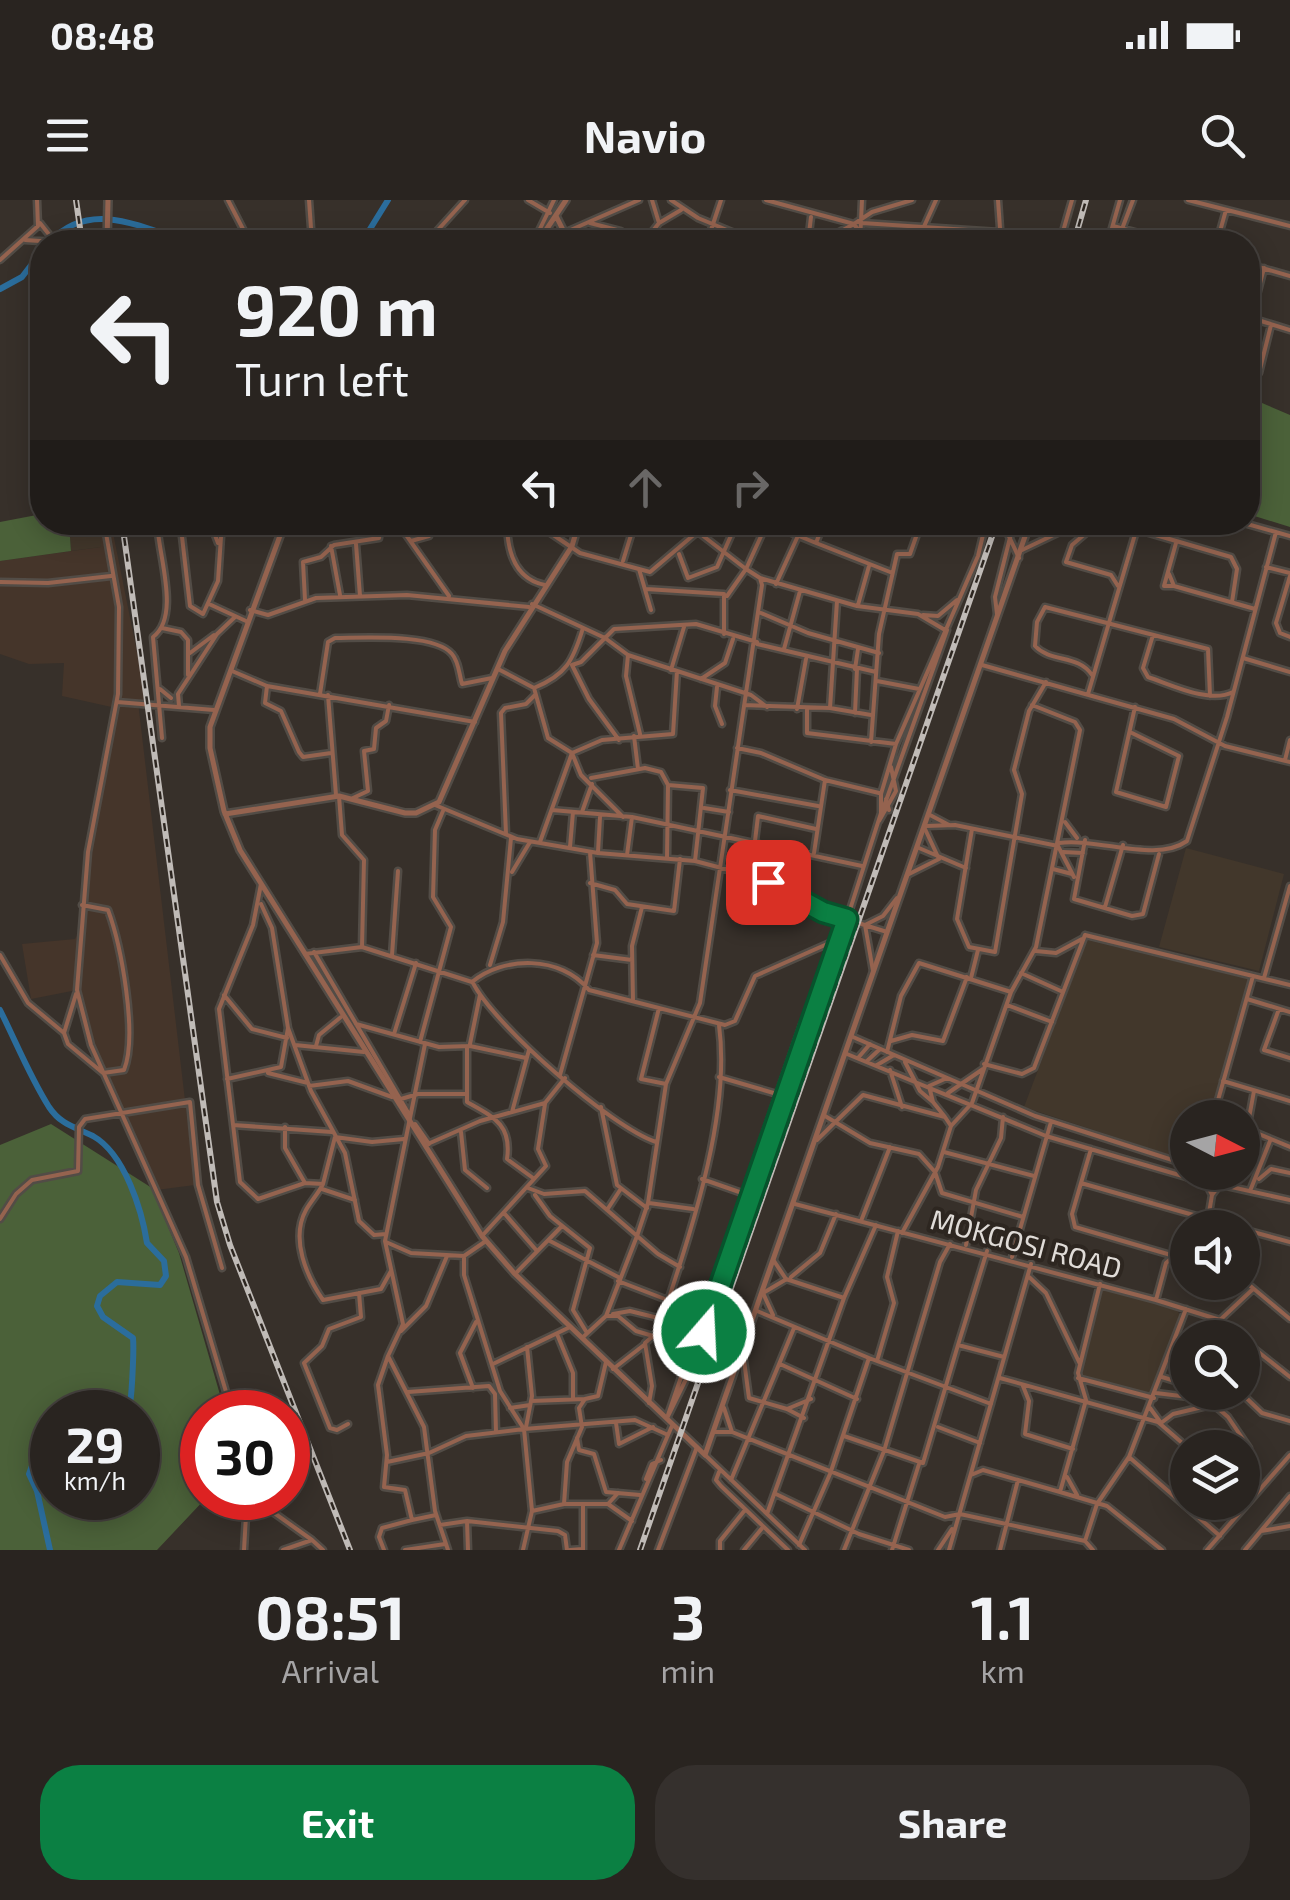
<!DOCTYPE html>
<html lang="en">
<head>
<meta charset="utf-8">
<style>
	:root { --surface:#292420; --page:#35302d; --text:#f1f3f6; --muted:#a5a4a5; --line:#45413e; --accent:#0b8043 }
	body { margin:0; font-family:"Exo 2",sans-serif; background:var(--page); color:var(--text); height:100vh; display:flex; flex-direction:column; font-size:38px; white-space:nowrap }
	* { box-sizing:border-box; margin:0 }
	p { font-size:32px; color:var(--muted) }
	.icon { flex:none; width:55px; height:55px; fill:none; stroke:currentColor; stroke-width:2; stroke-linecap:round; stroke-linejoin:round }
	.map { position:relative; height:1350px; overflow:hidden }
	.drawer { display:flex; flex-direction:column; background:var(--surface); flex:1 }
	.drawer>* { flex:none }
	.top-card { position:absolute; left:30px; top:30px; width:1230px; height:305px; border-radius:40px; box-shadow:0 5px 25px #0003,0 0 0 2px var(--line); background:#292420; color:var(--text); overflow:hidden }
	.needle { width:65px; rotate:96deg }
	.buttons { position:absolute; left:1170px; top:900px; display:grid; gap:20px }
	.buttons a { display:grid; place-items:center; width:90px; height:90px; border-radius:50%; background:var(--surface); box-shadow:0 5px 25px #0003,0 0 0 2px var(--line); font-size:50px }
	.speed { position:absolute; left:30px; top:1190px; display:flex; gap:20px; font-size:50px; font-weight:700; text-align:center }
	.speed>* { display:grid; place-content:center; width:130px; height:130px; border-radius:50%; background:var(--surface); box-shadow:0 5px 25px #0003,0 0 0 2px var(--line); line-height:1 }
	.speed small { font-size:25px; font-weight:400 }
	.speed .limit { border:15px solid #d22; background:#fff; color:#111 }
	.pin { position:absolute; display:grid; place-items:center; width:85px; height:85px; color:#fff; margin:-42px; border-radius:20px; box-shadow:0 5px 15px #0006 }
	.me { position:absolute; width:110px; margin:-55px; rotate:19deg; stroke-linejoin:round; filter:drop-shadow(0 0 8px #0008) }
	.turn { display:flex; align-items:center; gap:35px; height:210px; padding:0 40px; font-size:45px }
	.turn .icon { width:130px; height:130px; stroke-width:2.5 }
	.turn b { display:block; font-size:70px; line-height:85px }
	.lanes { display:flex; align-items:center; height:95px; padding:0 40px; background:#0003; justify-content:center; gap:50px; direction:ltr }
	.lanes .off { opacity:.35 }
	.eta { display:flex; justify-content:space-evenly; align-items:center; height:170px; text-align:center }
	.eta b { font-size:60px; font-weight:700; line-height:70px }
	.cta { display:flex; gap:20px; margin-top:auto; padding:20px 40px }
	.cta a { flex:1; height:115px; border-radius:40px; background:var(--accent); color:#fff; font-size:40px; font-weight:700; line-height:115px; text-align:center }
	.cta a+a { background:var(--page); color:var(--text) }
	.status { display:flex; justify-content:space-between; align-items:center; height:70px; padding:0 50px; background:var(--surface); direction:ltr }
	.status svg { height:28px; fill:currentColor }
	header { display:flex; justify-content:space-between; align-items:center; height:130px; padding:0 40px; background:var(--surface); font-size:45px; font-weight:700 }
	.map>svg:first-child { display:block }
	.commercial { fill:#45352a }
	.built { fill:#42372b }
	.green { fill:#4b6139; fill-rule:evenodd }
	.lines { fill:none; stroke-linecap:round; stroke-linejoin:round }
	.river { stroke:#2b6d9c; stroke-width:6 }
	.minor-casing { stroke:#524c46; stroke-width:9 }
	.tertiary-casing { stroke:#524c46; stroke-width:10 }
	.minor { stroke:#95634f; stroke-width:4 }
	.tertiary { stroke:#95634f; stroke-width:5 }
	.rail-casing { stroke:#c0bbb7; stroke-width:6 }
	.rail { stroke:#2d2620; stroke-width:2.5; stroke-dasharray:8; stroke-linecap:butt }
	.route-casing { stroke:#07532c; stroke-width:25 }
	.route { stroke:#0b8043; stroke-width:18 }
	.labels { text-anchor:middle; stroke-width:8; stroke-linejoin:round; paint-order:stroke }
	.street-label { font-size:28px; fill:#e0dcd8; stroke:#2d2620 }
</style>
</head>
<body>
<div class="status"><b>08:48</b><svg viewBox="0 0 49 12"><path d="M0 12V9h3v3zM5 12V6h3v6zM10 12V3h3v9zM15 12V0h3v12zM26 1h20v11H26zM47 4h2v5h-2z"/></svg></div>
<header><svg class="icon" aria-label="menu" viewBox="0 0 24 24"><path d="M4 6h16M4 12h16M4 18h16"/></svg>Navio<svg class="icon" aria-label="search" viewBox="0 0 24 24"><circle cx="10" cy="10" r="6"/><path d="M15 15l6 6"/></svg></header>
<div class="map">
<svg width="1290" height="1350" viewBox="0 0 1290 1350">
	<rect width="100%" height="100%" fill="#37302a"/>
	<path class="commercial" d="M99,323H111L147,502H138L195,985L156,990L91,846L77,790L31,799L22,744L75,739L80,730L88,652L116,508L62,496L64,463L29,464L0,454V361L100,347Z"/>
	<path class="built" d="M69,323H99L101,347L71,351Z
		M1186,648L1284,674L1259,771L1159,747Z
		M1087,740L1249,779L1210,917L1188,918L1187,961L1024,907Z
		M1103,1088L1176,1109L1180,1115L1151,1195L1081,1175Z"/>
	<path class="green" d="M1248,197L1290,215V327L1248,314Z
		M42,314V322L69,323L71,351L0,361V322Z
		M51,924L152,988L179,1053L225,1212H202L206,1298L157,1350H0V945ZM52,1212H138V1298H52Z"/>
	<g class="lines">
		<path class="river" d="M50,42C88,0 138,25 186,42
			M362,42L388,0
			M0,89L22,77L42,51
			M0,810C16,842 30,877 49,907C61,925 75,927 93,936C125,954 142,1011 147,1043L164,1061L166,1076L160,1085L117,1082L100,1096L97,1106L103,1117L133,1138C134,1148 132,1206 128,1212
			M50,1350L37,1291L29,1274L37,1252L52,1235"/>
		<defs>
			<path id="minor" d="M228,0L245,33L260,42
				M309,0L312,42
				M528,0L550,13
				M652,0L659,23
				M671,0L698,18L756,42
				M766,0L854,24L872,12L912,0
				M998,0L1001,42
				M1188,0L1290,26
				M40,23L55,42
				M590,23L621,31L625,42
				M862,23L999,32
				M1113,26L1172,42
				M1122,29L1133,0
				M566,32L639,0
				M537,35L554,0
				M25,40L55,42
				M755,41L781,42
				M427,42L465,0
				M518,42L536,36
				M644,42L659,23L681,10
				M697,42L708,38
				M707,42L721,0
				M808,42L811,17
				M821,42L854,24L861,34
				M860,42L862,0
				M917,42L936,0
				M1060,42L1072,0
				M1108,42L1120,0
				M1112,42L1131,31
				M1217,42L1226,10
				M0,60L38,26L37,0
				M1248,64L1290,76
				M1248,117L1290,130
				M1251,118L1264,68
				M1248,176L1259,173L1271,125
				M104,322L119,407L118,494L88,652L77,790L91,845L186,1057L232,1212
				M134,322L137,330L158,332L200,322
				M210,322L218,343
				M397,322L449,396
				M507,322C507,350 514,379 545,385
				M534,322L580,353L650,372L696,333
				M604,322L632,332
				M685,322L746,369L727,396
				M765,322L816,343L824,322
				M1011,322L1006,330L1019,358
				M1099,322L1072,345L1066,362L1111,375L1118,386
				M1111,322L1231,357L1237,369L1232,402
				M1240,322L1290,336
				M181,328L190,406L203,414L218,381L222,322
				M158,332C161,363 179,418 153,437L162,538
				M795,335L799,322
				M411,341L429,336L430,322
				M816,343L890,372
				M356,344L360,396
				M331,346L340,395
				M1022,350L1062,331L1068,322
				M679,354L688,378L717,367L737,322
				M623,361L635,322
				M1266,367L1290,373
				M639,369L651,410
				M1169,374L1174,386L1255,409
				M1290,376L1276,423L1280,433L1290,437
				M760,378L857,406L918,414L945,430
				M0,382L48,383L111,376
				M776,384L797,338
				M1174,386H1164L1176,343
				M646,389L724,394V434
				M305,400L303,362L321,357L334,345L379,338L381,322
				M209,404L246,421
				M532,404L605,438L628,455
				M858,405L869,366
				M250,410L268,415L316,398L407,395L529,407
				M761,413L808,433L879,453
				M997,414L995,397L1014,322
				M923,415L938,416L957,400
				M162,428L181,432L188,440V475
				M1153,435L1143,468L1148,477C1172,485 1210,504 1233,492
				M757,444L876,472
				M784,449L800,391
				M190,453L214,435
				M1243,458L1290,472
				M982,465L1174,519L1225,546L1290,562
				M498,469L534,488C566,475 573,461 583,428
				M855,469L858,449
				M671,470L684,427
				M232,471L267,486L475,522
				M1092,475C1078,454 1051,463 1035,446L1037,422L1045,407L1208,449L1210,496
				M701,479L725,463L733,439
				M877,481L919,489
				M267,486L265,503L281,511L299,552L303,557L331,553
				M717,487L715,506L722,524
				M534,488L548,538L572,553L581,575L623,617
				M160,489L171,498
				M320,494L328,442L335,438C362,438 435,433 452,454C459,462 459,474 462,484L492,478
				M1088,494L1136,331
				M328,495L336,595
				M117,502L214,510
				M744,505L830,508L871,515
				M179,506L178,494L217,434L235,417
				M830,508L837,401
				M797,509L806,459
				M807,509V533L896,544
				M855,513L857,469
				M1132,533L1179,556L1166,607L1116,592L1135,507
				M640,534L626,476L628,455L751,495L767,507
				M634,536L638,569
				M619,540L589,499L572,465L581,462L614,429L696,424L757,442
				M871,542L879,434L897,354H910L917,334L898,322
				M737,548L761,553L825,580L879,593
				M1285,560L1290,540
				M591,578L645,568L661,572L668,585L667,658
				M668,585L703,588L695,661
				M730,590L818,606
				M339,596L342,635L364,660L362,747
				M353,598L368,591L364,551L374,549L376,528L386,521L389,505
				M886,599L889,610
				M435,605L517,639L598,653L695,661L752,676L780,686L823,712L887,732
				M704,608L729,612
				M883,609L947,430
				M552,610L632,617L862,666
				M582,612L592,584
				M930,615L949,625
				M879,621L896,591L891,567
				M1065,622L1077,638
				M926,626L955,625L1058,646L1074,677
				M972,629L957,719L969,747L995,752L1022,594L1014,570L1029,511L1046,482
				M506,634L501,513L505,508L526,504L535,495
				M1085,640L1074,699L1132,716L1143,714L1159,654
				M755,641L758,616L816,629
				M540,642L572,553L602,540L673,534L677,471
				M1059,643C1100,638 1156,663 1187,641L1227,517L1276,332
				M570,647L573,612
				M919,648L966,668
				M598,652L600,617
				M1063,652L1083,653
				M814,653L825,580
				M627,655L632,617
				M1053,669L1072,674
				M512,672L530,642
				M909,674L939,659L925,629
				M590,683L615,690L627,704L674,711L680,659
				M261,684L253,725L219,809L240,982L258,999L305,983L323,984L335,937L372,942L404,939
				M261,704L272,728L288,828L311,891L345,953L359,1021L374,1035L386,1034
				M1105,707L1123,645
				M1085,735L1290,785
				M1036,751L1056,753L1082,739
				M314,752L410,916
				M305,754L362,747L472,782C503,756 561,755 589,790L725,825L735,821L755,776L843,737L851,720
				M0,755L28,803L64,833
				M392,755L398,671
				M593,755L632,760
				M490,765L503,722L511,638
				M873,771L865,725L883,716L897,698
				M1021,773L1063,792
				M971,778L978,750
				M1264,778L1290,686
				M473,783C495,826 611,927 656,942
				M76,794L64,833L68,844L103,873L124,870C138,835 121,745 108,710L82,705
				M224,795L252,829L287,838
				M1247,799L1290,812
				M633,801L632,746L642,707
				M1007,805L1052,822
				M659,808L641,879L666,884
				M1279,809L1264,850L1290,858
				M356,824L439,847L470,846L526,858
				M394,834L416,763
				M853,837L1035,916L1188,965
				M891,841L912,835L943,841L967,777
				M420,842L451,727L433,697L435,630L443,611
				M425,844L385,1041L403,1124L388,1156L424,1227L435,1311L448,1350
				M470,844L480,795
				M295,845L364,852
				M316,846L319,835L341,817
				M467,846V902C494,917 512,925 507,959L533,978
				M887,852L901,796L919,763L1011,792
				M847,854L1046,936L1186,977L1290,1000
				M858,858L870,844
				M867,861L880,849
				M905,862L920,891L933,902
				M984,864L1022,874L1034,868L1085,735
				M877,865L894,855
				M890,870L902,907
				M268,873L308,883
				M560,875L597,743L590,652
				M719,877L777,894
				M227,879L281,867L288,828
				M1223,881L1290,901
				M309,886L348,881L392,897
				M1254,891L1247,929L1290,947
				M948,893L983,869
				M401,899L418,894H466
				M601,907L617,985L647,1008
				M512,912L529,850
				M825,916L870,943L919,954L935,972L942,993L1023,1017
				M945,917L933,902L929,886L947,878
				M1213,918L1253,776
				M415,924L429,944
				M233,925L332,932
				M285,927V948L305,983
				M461,932L465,970L487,988
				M817,940L863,895L945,917L951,926
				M430,943L480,921L545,903L565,878
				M1091,949L1081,983L1239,1028
				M944,952L1034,976
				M1242,962L1251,961
				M1201,972L1212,995
				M702,979L745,994
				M1259,979L1271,969L1290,973
				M1081,983L1072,1014L1075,1027L1188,1060
				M323,984C318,994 311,1001 306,1010C290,1039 307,1077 323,1100L381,1089L391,1071
				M528,988L544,994L585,991L658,1054L680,1067
				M322,989L355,1000
				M1250,991L1270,941
				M535,995L550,1016L590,1048L573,1110L587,1133
				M649,1003L693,1009
				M795,1004L1156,1100L1220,1120L1240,1138
				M607,1010L620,990
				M504,1013L537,1051
				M0,1019L16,994L32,980L78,971L79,927L85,919L190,902L198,985L222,1068
				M1208,1019L1212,995L1229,972
				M861,1021L890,947
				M1242,1029L1290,1042
				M902,1033L938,967L951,926L972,903L1011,792L1036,747L1080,530L1075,522L1032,505
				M482,1036L546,966L538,949L545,904
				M550,1041L620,1078
				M386,1042L411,1053L464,1056
				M966,1045L976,990L1001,938L1003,917
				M1012,1057L1051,922
				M774,1061L786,1079L844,1098
				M515,1074L562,1026
				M1028,1076L1046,1093L1080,1164
				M791,1077L820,1053L836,1014
				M1242,1079L1290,1119
				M618,1081L670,1101
				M1156,1100L1166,1063L1174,1056
				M757,1111L869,1158L830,1274L799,1345
				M613,1114L630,1111L662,1119
				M773,1115L763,1093L785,1080
				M606,1116H618L636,1131L653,1136
				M1220,1120L1253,1089
				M401,1131L426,1106L447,1056
				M557,1134L573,1173V1198
				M582,1138L606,1116L637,1036L648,1003L666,884L700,803L762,385L760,378L746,369L762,334L761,322
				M656,1138C685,1047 732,921 719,825
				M1242,1139L1290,1177
				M958,1145L987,1051
				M1174,1146L1188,1152
				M743,1153L749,1198L787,1209L811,1199
				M388,1156L378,1185L387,1255L384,1287L405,1290L412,1320L436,1315
				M869,1158L991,1204
				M877,1161L894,1103L887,1077L898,1031
				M493,1164L570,1127
				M780,1164L857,1199
				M613,1169L644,1145
				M1162,1177L1188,1185
				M1000,1178L1158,1222L1188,1248
				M1078,1178L1154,1198
				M1023,1186L1029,1201L1025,1234L1073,1249
				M473,1188L460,1153L476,1122
				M408,1192L489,1186L495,1194L496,1232
				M1199,1192L1228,1217L1249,1248
				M1240,1192L1262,1213L1290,1221
				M1156,1193L1205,1199
				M531,1201L585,1199
				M649,1203L652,1186L645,1143L653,1136L689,1147
				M510,1208L530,1205
				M724,1208L732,1232
				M1150,1208L1161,1223L1173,1214L1211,1205
				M787,1209L804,1218
				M667,1218L802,825L820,792L847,719L881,613V594L896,544L978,356L986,322
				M667,1218L691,1169L816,800
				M616,1223L619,1244L653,1227
				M348,1224L337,1230L330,1228L304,1163L322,1146L329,1129L361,1117L359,1093
				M526,1227L532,1196L527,1147
				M938,1227L980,1243
				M715,1232H732L945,1317L960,1314L1085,1341L1093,1350
				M844,1236L923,1263L958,1145L1004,1157
				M577,1238L579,1250L594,1254L606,1292L640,1295
				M705,1255L805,1350
				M1129,1257L1220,1336
				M387,1262L429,1253L466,1236L524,1229L500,1191L464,1075V1056L486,1041
				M719,1272L716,1280L721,1286L788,1350
				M971,1275L983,1270L1060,1292L1086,1200L1078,1173L1100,1084
				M1067,1277L1077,1295
				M646,1279L652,1264L661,1260
				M731,1280L794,1128
				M1060,1292L1107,1306L1162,1350
				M776,1294L859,1334L909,1350
				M261,1298L270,1310L312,1340
				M564,1304H608L618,1293
				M608,1304L632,1321
				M532,1311L564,1304L567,1262L582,1227L579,1208L585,1199L598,1196L606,1162
				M767,1314L844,1098L876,1025
				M467,1321L468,1350
				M440,1325L467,1321L558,1331L565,1335L567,1350
				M1261,1331L1290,1326
				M1085,1341L1097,1304L1129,1257L1186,1109
				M244,1350L247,1298
				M283,1350L312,1340L323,1350
				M384,1350L379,1337L382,1328L412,1320
				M405,1350L445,1344
				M523,1350L532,1311L524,1229L635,1220L668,1235L672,1226
				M570,1350L583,1349
				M583,1350V1304
				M619,1350L668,1235
				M658,1350L697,1247
				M720,1350V1341L745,1310
				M744,1350L763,1327
				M844,1350L884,1251L940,1062L950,1044
				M892,1350L919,1264
				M938,1350L952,1329
				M949,1350L1031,1064
				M1000,1350L1018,1280
				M1207,1350L1290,1255
				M1245,1350L1290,1296"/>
			<path id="tertiary" d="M556,16L569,42
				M107,42L108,0
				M538,42L566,0
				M285,322L210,527V548L224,611L240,650L482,1036L515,1074L705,1255L1030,322
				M225,614L339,596L405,613H416L439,602L505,451L572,346L579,322"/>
		</defs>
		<use href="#minor" class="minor-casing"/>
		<use href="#tertiary" class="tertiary-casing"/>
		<use href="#minor" class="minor"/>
		<use href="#tertiary" class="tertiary"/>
		<defs>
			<path id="rail" d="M76,0L82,42
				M1074,42L1086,0
				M122,322L217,1002L230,1045L350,1350
				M640,1350L997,322"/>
		</defs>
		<use href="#rail" class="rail-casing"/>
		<use href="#rail" class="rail"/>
	</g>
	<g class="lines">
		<defs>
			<path id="route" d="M704,1132L847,719L823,712L768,682"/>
		</defs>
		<use href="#route" class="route-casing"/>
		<use href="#route" class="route"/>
	</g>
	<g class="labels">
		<g class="street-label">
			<text transform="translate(1026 1044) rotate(15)" y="10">MOKGOSI ROAD</text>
		</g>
	</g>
</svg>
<div class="buttons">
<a><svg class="needle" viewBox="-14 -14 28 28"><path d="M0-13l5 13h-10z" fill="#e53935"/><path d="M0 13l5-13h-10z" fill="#a5a4a5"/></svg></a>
<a><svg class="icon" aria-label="sound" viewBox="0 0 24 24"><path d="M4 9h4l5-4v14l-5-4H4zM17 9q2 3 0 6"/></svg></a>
<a><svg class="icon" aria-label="search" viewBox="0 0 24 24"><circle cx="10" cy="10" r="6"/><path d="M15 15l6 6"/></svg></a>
<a><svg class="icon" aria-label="layers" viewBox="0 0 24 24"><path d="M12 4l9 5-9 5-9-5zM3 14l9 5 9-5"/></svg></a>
</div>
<div class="speed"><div>29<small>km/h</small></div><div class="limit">30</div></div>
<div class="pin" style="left:768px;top:682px;background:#d93025"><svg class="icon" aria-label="arrive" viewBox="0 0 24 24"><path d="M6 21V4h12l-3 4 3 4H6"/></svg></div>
<svg class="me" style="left:704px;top:1132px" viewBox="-20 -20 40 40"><circle r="17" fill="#0b8043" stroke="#fff" stroke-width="3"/><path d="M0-11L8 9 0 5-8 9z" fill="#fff"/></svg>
<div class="top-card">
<div class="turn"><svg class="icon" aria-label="left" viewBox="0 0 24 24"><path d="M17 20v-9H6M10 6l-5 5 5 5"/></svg><div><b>920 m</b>Turn left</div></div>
<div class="lanes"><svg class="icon" aria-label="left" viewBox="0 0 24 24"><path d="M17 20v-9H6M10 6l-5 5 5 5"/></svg><svg class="icon off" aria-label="ahead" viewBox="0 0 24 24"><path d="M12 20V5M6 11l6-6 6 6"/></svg><svg class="icon off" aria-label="right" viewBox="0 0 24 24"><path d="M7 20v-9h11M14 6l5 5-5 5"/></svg></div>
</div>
</div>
<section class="drawer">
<div class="eta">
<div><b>08:51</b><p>Arrival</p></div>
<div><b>3</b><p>min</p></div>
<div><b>1.1</b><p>km</p></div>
</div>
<div class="cta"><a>Exit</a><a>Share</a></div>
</section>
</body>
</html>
